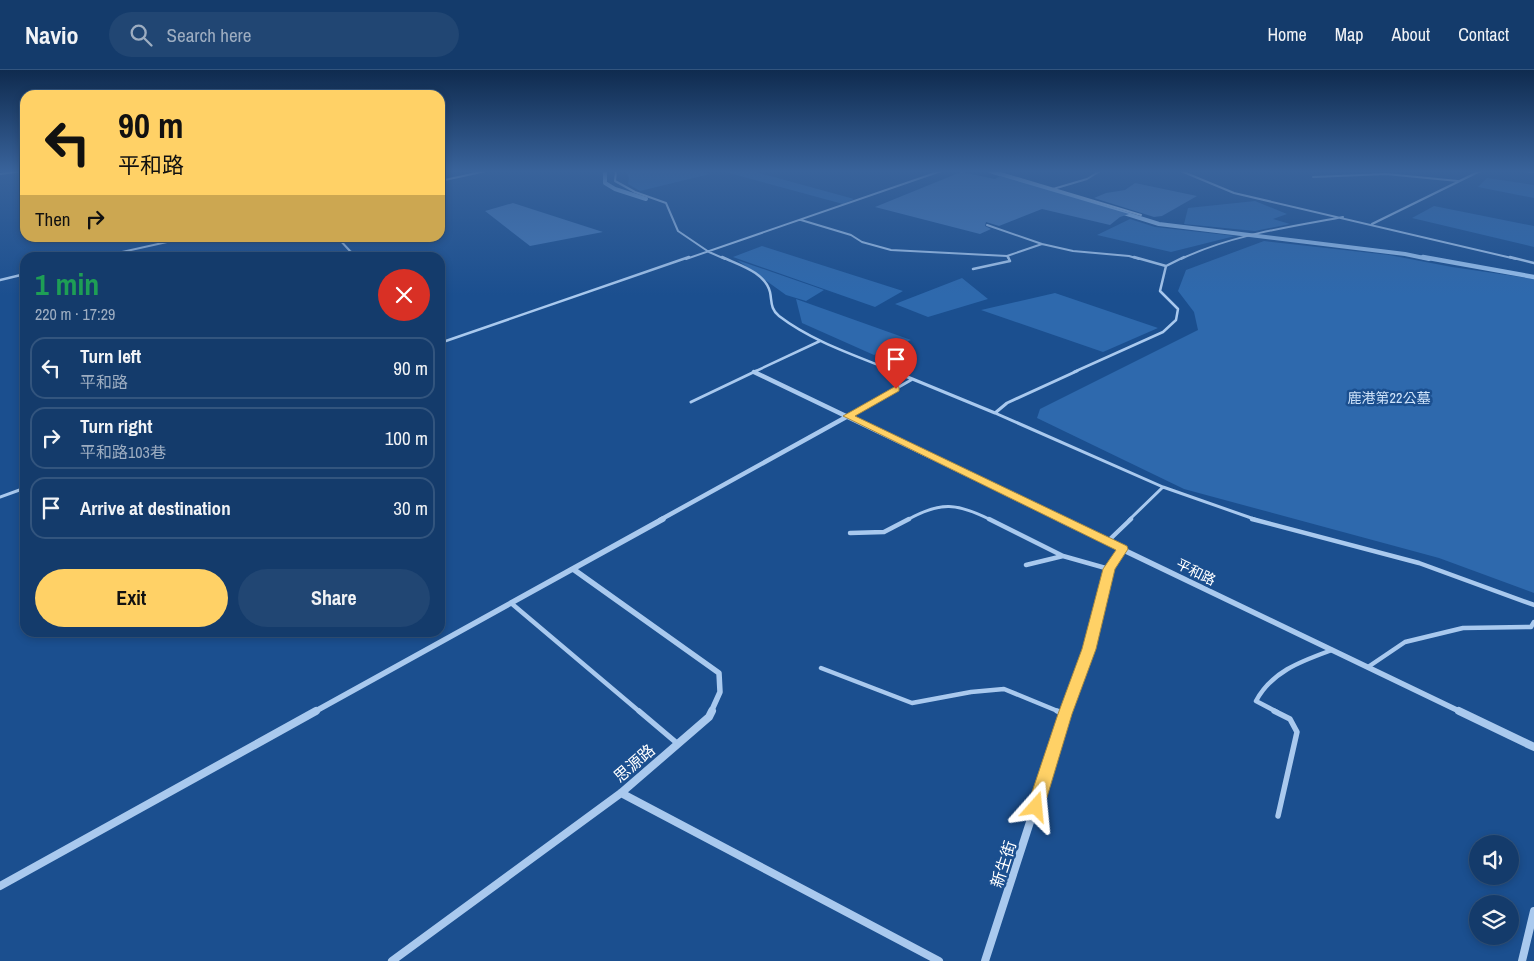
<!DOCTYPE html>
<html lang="en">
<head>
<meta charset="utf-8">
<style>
	:root { --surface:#143b6b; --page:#214673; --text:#f1f3f6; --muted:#9dadc1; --line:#33557e; --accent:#ffd166 }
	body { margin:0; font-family:"Archivo Narrow","Noto Sans TC",sans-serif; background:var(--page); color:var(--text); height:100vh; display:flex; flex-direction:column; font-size:19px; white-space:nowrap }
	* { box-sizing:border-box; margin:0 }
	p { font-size:16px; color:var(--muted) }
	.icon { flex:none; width:28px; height:28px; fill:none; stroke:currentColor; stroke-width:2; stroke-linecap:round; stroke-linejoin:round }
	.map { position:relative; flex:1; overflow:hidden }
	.drawer { position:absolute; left:20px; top:182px; width:425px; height:385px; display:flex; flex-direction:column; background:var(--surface); border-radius:15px; box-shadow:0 2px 8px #0003,0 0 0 1px var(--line) }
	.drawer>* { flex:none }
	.top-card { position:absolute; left:20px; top:20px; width:425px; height:152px; border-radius:15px; box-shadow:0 2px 8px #0003,0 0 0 1px var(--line); background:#ffd166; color:#111; overflow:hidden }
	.tools { position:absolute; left:1469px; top:765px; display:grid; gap:10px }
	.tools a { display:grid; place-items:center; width:50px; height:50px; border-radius:50%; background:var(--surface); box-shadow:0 2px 8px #0003,0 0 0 1px var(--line); font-size:25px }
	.pin { position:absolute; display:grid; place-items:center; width:42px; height:42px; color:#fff; margin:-51px -21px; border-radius:50% 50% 50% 0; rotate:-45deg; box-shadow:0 0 5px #0007 }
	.pin .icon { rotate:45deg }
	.me { position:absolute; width:55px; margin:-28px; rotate:18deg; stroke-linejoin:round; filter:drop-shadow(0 0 4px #0008) }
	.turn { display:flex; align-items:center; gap:18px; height:105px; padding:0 15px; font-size:22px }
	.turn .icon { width:65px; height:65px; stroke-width:2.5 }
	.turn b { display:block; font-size:35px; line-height:42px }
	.then { display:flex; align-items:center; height:48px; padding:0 15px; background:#0003; gap:10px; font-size:19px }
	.round { display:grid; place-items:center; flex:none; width:52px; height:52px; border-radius:26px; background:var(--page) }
	.overview { display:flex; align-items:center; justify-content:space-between; height:85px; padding:0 15px }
	h1 { font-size:30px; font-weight:800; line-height:38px; color:#1e9e55 }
	.cta { display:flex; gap:10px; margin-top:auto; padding:10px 15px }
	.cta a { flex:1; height:58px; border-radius:30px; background:var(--accent); color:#111; font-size:20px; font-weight:800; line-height:58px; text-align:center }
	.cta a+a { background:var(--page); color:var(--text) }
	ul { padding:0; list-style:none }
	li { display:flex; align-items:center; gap:15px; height:62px; margin:0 10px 8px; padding:0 5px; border:2px solid var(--line); border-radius:15px }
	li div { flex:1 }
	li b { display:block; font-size:19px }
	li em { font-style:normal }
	header { display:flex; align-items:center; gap:30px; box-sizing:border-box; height:70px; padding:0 25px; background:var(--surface); border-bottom:1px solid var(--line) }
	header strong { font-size:24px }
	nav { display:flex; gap:28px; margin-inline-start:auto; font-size:18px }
	.search { width:350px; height:45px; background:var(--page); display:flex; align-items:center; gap:12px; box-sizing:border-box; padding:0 18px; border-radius:28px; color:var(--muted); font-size:19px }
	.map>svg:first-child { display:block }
	.green { fill:#2e69ad }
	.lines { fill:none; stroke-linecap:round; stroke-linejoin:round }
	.stream-far1 { stroke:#9cc4f0; stroke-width:4 }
	.stream { stroke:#9cc4f0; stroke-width:4.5 }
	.building { fill:#4478b7 }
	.lane-far4 { stroke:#a9c9ee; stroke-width:2 }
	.lane-far3 { stroke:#a9c9ee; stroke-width:2.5 }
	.lane-far2 { stroke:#a9c9ee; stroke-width:3 }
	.lane-far1 { stroke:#a9c9ee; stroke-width:4.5 }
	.lane { stroke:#a9c9ee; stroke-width:5.5 }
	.street-far3 { stroke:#a9c9ee; stroke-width:2.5 }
	.street-far2 { stroke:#a9c9ee; stroke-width:4.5 }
	.street-far1 { stroke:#a9c9ee; stroke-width:5.5 }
	.street { stroke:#a9c9ee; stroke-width:8 }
	.route { fill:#ffd166; stroke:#a68842 }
	.labels { text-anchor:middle; stroke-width:5; stroke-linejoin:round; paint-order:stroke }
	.park-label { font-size:14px; fill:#cfe3fa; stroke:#1b4f8f }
	.street-label { font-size:14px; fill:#fff; stroke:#1b4f8f }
	.near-street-label { font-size:16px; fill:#fff; stroke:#1b4f8f }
</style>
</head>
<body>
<header>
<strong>Navio</strong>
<div class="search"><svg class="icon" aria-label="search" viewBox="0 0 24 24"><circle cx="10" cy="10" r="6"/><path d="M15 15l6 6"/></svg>Search here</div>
<nav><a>Home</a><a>Map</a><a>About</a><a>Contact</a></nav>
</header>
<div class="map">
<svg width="1534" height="891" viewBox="0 0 1534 891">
	<rect width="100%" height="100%" fill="#1b4f8f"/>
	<path class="green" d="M626,101H698L710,104L640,121L628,114L629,108Z
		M722,101H752L854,129L843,134Z
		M1487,108L1534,115V128L1478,117Z
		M1255,131L1287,144L1273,149L1290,154L1255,161L1184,154L1188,138Z
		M1434,136L1534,156V177L1412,148Z
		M1130,149L1155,157L1235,166L1171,182L1097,165Z
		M1264,171L1389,185L1452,197L1534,209V523L1439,488L1184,419L1037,348L1040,339L1198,260L1194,242L1178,221L1186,200Z
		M762,176L903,221L875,237L733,187Z
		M737,190L824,220L806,231L786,225Z
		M962,208L988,229L928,247L895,234Z
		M1055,223L1158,258L1103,282L981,240Z
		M796,229L911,270L874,285L802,253Z"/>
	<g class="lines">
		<path class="stream-far1" d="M605,101V113L615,119L646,129
			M990,101L1159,154L1405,184L1429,189"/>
		<path class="stream" d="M1423,187L1534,207"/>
	</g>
	<path class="building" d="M961,102L995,109L1000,106L1129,144L1120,147L1110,155L1042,139L999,156L986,152L985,156L991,159L980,164L875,137Z
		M1135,113L1197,126L1162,146L1154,147L1094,128L1106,123L1125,120Z
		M513,133L603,162L530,176L485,141Z"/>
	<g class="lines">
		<path class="lane-far4" d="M616,101L615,111L635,122L666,133L678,161L709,182L725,189
			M994,101L1141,145
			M1181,101L1234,123L1516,189
			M1527,101L1534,102
			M0,104L23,101
			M1313,107L1386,104L1458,111
			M440,111L486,101
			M1053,119L1087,109L1100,101
			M801,150L851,165L862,172L891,180L1007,186L1042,174L1073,181L1129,186L1139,189
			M987,155L1042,174
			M338,168L350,181L362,188
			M1007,186L1009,189
			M95,188L185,168
			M686,189L941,101
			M1181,189C1231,165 1289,157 1343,147"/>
		<path class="lane-far3" d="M722,187C739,195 765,202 770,222C772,231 770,239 779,246C813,272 857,286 896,302
			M1134,187L1166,196
			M1510,187L1534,193
			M95,188L97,187
			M973,199L1010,191L1008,187
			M0,210L25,204
			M440,273L689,187
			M754,302L820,271
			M1074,302L1163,262L1176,250L1178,239L1160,221L1166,196L1184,187"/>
		<path class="lane-far2" d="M893,301L995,343L1163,417L1257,450
			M691,332L756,301
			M995,343L1007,333L1077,301
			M848,346L911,310
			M0,427L25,418
			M907,450C941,431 957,433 991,450
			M1129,450L1163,417"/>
		<path class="lane-far1" d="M989,449L1063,486
			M1252,449L1419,493L1534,535
			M850,463L884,462L909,449
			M1107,472L1131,449
			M1026,495L1063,486L1109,499
			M511,533L640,642
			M1368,597L1405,572L1463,558L1531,557L1534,552
			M821,598L912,633L971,622L1004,619L1060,642
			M1277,642L1256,631C1272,601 1302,591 1332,580"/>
		<path class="lane" d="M639,641L678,674
			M1057,641L1065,644
			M1274,641L1290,649L1297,662L1278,746"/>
		<path class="street-far3" d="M1372,154L1480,101"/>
		<path class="street-far2" d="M754,302L1062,450
			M660,450L848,346"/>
		<path class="street-far1" d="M1059,449L1461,642
			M573,499L719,603L720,622L711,642
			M314,642L663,449
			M1066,642L1089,579L1109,499L1122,479"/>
		<path class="street" d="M1459,641L1534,677
			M621,723L939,891
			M0,816L316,641
			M392,891L621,723L709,647L712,641
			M985,891L1066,641
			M1522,891L1534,841"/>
	</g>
	<linearGradient id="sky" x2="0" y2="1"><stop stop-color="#0f2b4f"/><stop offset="0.45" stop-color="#39639b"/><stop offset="1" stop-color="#39639b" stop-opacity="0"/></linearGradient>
	<rect width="1534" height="225" fill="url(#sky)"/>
	<path class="route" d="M896,316L899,317V321L855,346L1127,476L1128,479L1115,499L1096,579L1072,644L1044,737L1041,742L1036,744L1030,742L1027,737L1058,644L1082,579L1103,499L1116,480L843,346Z"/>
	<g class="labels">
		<g class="park-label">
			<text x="1389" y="333">鹿港第22公墓</text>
		</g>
		<g class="street-label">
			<text transform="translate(1196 502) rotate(26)" y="5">平和路</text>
		</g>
		<g class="near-street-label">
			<text transform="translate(634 693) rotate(-41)" y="6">思源路</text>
			<text transform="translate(1003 794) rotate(-72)" y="6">新生街</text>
		</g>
	</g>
</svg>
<div class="tools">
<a><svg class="icon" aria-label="sound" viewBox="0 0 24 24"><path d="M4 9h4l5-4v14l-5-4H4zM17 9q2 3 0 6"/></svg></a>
<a><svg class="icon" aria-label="layers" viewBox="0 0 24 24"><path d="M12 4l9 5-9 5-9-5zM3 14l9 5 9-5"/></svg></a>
</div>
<div class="pin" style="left:896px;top:319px;background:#d93025"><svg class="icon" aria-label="arrive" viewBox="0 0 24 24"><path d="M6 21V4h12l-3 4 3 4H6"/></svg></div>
<svg class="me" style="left:1036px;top:737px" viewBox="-20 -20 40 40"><path d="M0-17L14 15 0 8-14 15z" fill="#ffd166" stroke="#fff" stroke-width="4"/></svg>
<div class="top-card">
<div class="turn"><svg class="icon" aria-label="left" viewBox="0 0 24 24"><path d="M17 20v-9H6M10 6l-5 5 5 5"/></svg><div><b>90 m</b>平和路</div></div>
<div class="then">Then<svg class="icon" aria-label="right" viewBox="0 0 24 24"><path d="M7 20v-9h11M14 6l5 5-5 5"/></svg></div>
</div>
<section class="drawer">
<div class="overview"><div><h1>1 min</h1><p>220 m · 17:29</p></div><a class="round" style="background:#d93025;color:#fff"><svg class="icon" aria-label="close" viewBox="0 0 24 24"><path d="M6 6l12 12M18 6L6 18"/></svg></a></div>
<ul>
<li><svg class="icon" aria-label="left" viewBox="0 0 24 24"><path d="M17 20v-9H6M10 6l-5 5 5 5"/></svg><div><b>Turn left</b><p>平和路</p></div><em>90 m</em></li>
<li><svg class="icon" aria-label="right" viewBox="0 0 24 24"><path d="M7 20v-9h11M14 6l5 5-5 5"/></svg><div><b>Turn right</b><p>平和路103巷</p></div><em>100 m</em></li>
<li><svg class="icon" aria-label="arrive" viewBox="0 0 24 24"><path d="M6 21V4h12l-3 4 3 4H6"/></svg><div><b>Arrive at destination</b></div><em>30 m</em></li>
</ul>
<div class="cta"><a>Exit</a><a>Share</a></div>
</section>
</div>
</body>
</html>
